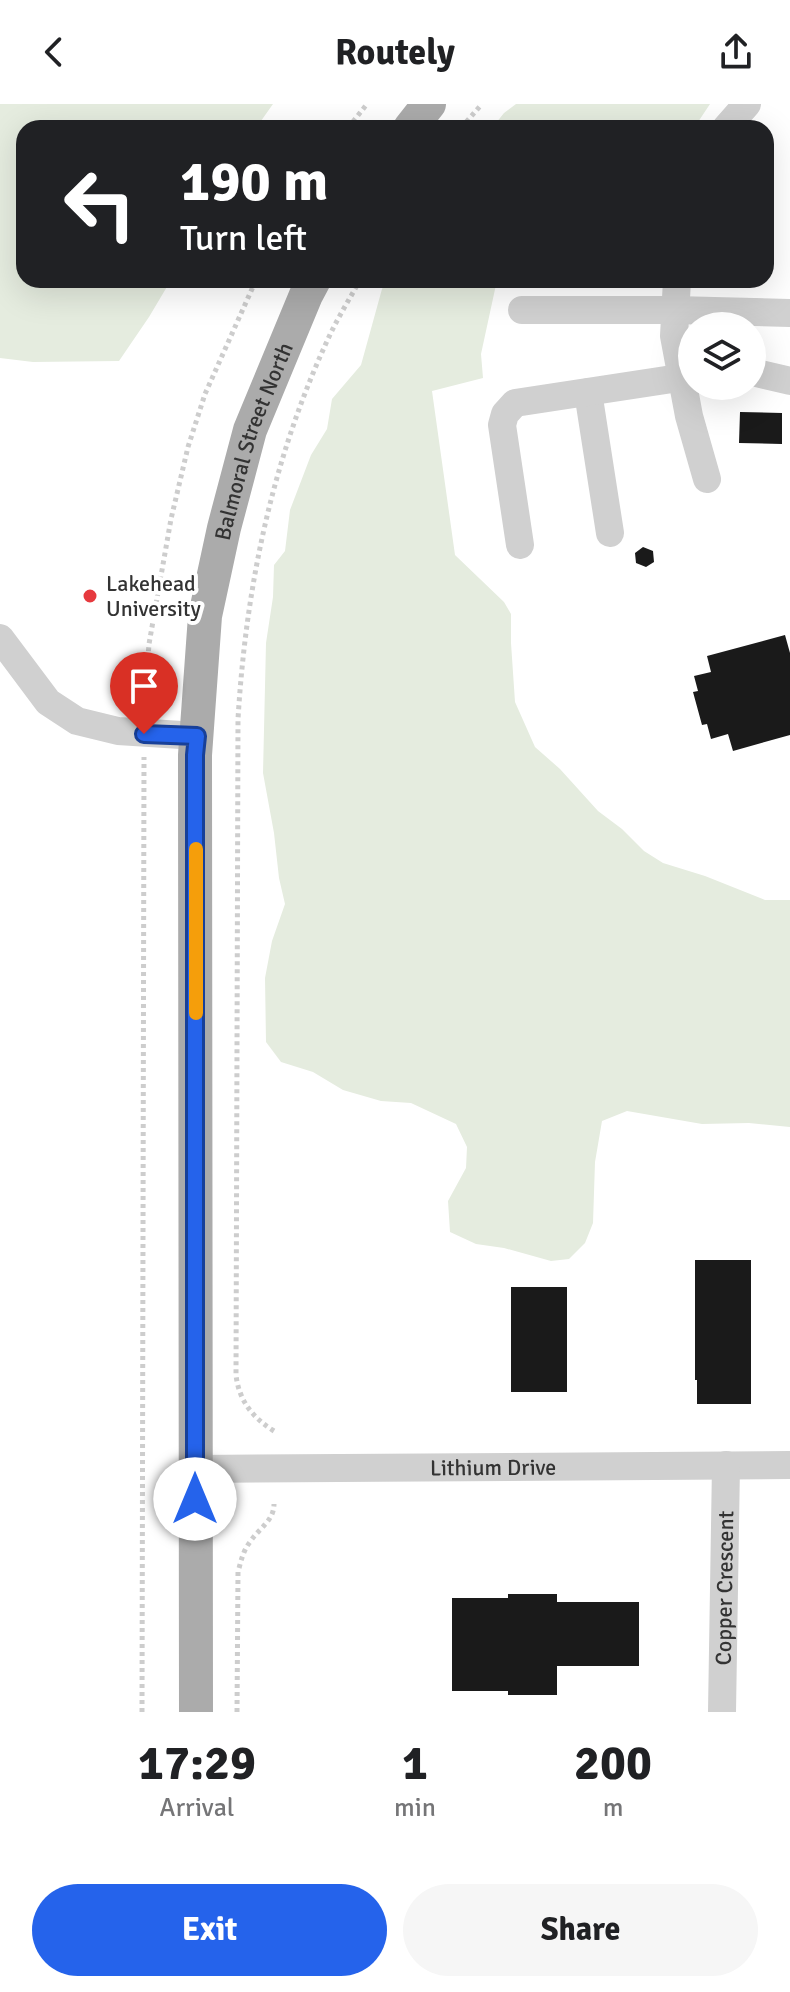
<!DOCTYPE html>
<html lang="en">
<head>
<meta charset="utf-8">
<style>
	:root { --surface:#fff; --page:#f6f6f6; --text:#202124; --muted:#757577; --accent:#2563eb }
	body { margin:0; font-family:Signika,sans-serif; background:var(--page); color:var(--text); height:100vh; display:flex; flex-direction:column; font-size:30px; white-space:nowrap }
	* { box-sizing:border-box; margin:0 }
	p { font-size:26px; color:var(--muted) }
	.icon { flex:none; width:44px; height:44px; fill:none; stroke:currentColor; stroke-width:2; stroke-linecap:round; stroke-linejoin:round }
	.map { position:relative; height:1608px; overflow:hidden }
	.sheet { display:flex; flex-direction:column; background:var(--surface); flex:1 }
	.sheet>* { flex:none }
	.hud { position:absolute; left:16px; top:16px; width:758px; height:168px; border-radius:24px; box-shadow:0 8px 32px #0002; background:#202124; color:#fff; overflow:hidden }
	.buttons { position:absolute; left:678px; top:208px; display:grid; gap:16px }
	.buttons a { display:grid; place-items:center; width:88px; height:88px; border-radius:50%; background:var(--surface); box-shadow:0 8px 32px #0002; font-size:40px }
	.pin { position:absolute; display:grid; place-items:center; width:68px; height:68px; color:#fff; margin:-82px -34px; border-radius:50% 50% 50% 0; rotate:-45deg; box-shadow:0 0 8px #0007 }
	.pin .icon { rotate:45deg }
	.me { position:absolute; width:88px; margin:-44px; rotate:0deg; stroke-linejoin:round; filter:drop-shadow(0 0 6px #0008) }
	.turn { display:flex; align-items:center; gap:28px; height:168px; padding:0 32px; font-size:36px }
	.turn .icon { width:104px; height:104px; stroke-width:2.5 }
	.turn b { display:block; font-size:56px; line-height:68px }
	.eta { display:flex; justify-content:space-evenly; align-items:center; height:136px; text-align:center }
	.eta b { font-size:48px; font-weight:800; line-height:56px }
	.button { display:flex; gap:16px; margin-top:auto; padding:16px 32px }
	.button a { flex:1; height:92px; border-radius:48px; background:var(--accent); color:#fff; font-size:32px; font-weight:800; line-height:92px; text-align:center }
	.button a+a { background:var(--page); color:var(--text) }
	header { display:flex; justify-content:space-between; align-items:center; height:104px; padding:0 32px; background:var(--surface); font-size:36px; font-weight:800 }
	.map>svg:first-child { display:block }
	.green { fill:#e5ecdf }
	.building { fill:#1a1a1a }
	.lines { fill:none; stroke-linecap:round; stroke-linejoin:round }
	.path { stroke:#cdcdcd; stroke-width:5; stroke-dasharray:4 4; stroke-linecap:butt }
	.minor { stroke:#d0d0d0; stroke-width:28 }
	.major { stroke:#ababab; stroke-width:34 }
	.route-casing { stroke:#184099; stroke-width:20 }
	.route { stroke:#2563eb; stroke-width:14 }
	.slow { stroke:#f59e0b; stroke-width:14 }
	.poi-dot { fill:#e6393e; stroke:#fff; stroke-width:3 }
	.labels { text-anchor:middle; stroke-width:8; stroke-linejoin:round; paint-order:stroke }
	.street-label { font-size:22px; fill:#333; stroke:#fff }
	.poi-label { font-size:22px; fill:#333; stroke:#fff; text-anchor:start }
</style>
</head>
<body>
<header><svg class="icon" aria-label="back" viewBox="0 0 24 24"><path d="M15 5l-7 7 7 7"/></svg>Routely<svg class="icon" aria-label="share" viewBox="0 0 24 24"><path d="M12 15V3M7 8l5-5 5 5M5 13v7h14v-7"/></svg></header>
<div class="map">
<svg width="790" height="1608" viewBox="0 0 790 1608">
	<rect width="100%" height="100%" fill="#fff"/>
	<path class="green" d="M0,0H273L256,24H24V176H171L149,213L119,257L33,258L0,254Z
		M516,0H710L694,24H492L504,9Z
		M387,176H497L481,250L483,274L432,287L455,451L504,498L511,510V539L515,598L535,643L560,665L598,707L622,725L644,747L663,759L705,772L765,796H790V1023L749,1019L702,1020L627,1007L602,1017L595,1058L593,1119L585,1139L569,1155L551,1157L504,1144L476,1140L450,1128L448,1097L466,1064L467,1043L456,1020L411,999L381,997L343,986L313,968L281,958L266,938L265,874L272,837L285,800L279,774L274,729L263,669L266,539L273,493L274,461L285,447L290,406L311,351L327,325L332,295L361,261L382,185Z"/>
	<path class="building" d="M740,308L782,309V340L739,339Z
		M643,443L653,447L654,458L646,463L636,459L635,449Z
		M785,531L790,549V631L733,647L728,630L711,635L707,620L702,621L693,588L698,587L694,572L711,568L707,552Z
		M695,1156H751V1300H697V1276H695Z
		M511,1183H567V1288H511Z
		M508,1490H557V1498H639V1562H557V1591H508V1587H452V1494H508Z"/>
	<g class="lines">
		<path class="path" d="M348,24L367,0
			M461,24L482,0
			M144,603L149,540L171,415L188,343L205,290L256,176
			M274,1327C253,1314 239,1297 236,1271L238,615C246,483 272,356 328,235C337,215 349,196 360,176
			M142,1608L144,653
			M237,1608L238,1468C241,1457 243,1447 250,1438C259,1424 274,1417 274,1400"/>
		<g class="minor">
			<path d="M726,24L747,0"/>
			<path d="M677,176L674,232L689,312L707,375"/>
			<path d="M522,206H675L790,209"/>
			<path d="M752,268L790,277"/>
			<path d="M588,288L610,429"/>
			<path d="M520,441L502,321L505,310L515,299L692,272"/>
			<path d="M0,534L48,598L77,617L118,627L197,632"/>
			<path id="s1" d="M195,1365L790,1361"/>
			<path id="s2" d="M722,1608L726,1361"/>
		</g>
		<g class="major">
			<path d="M410,24L429,0"/>
			<path id="s3" d="M196,1608L195,651L205,512L224,424L250,326L306,191L314,176"/>
		</g>
	</g>
	<g class="lines">
		<defs>
			<path id="route" d="M144,630L197,632L195,651V1395"/>
		</defs>
		<use href="#route" class="route-casing"/>
		<use href="#route" class="route"/>
		<path class="slow" d="M196,745V909"/>
	</g>
	<circle class="poi-dot" cx="90" cy="492" r="8"/>
	<g class="labels">
		<g class="street-label">
			<text dy="8" stroke="none"><textPath href="#s3" startOffset="1278">Balmoral Street North</textPath></text>
			<text dy="8" stroke="none"><textPath href="#s1" startOffset="298">Lithium Drive</textPath></text>
			<text dy="8" stroke="none"><textPath href="#s2" startOffset="124">Copper Crescent</textPath></text>
		</g>
		<g class="poi-label">
			<text x="106" y="487">Lakehead<tspan x="106" dy="25">University</tspan></text>
		</g>
	</g>
</svg>
<div class="buttons">
<a><svg class="icon" aria-label="layers" viewBox="0 0 24 24"><path d="M12 4l9 5-9 5-9-5zM3 14l9 5 9-5"/></svg></a>
</div>
<div class="pin" style="left:144px;top:630px;background:#d93025"><svg class="icon" aria-label="arrive" viewBox="0 0 24 24"><path d="M6 21V4h12l-3 4 3 4H6"/></svg></div>
<svg class="me" style="left:195px;top:1395px" viewBox="-20 -20 40 40"><circle r="19" fill="#fff"/><path d="M0-13L10 11 0 6-10 11z" fill="#2563eb"/></svg>
<div class="hud">
<div class="turn"><svg class="icon" aria-label="left" viewBox="0 0 24 24"><path d="M17 20v-9H6M10 6l-5 5 5 5"/></svg><div><b>190 m</b>Turn left</div></div>
</div>
</div>
<section class="sheet">
<div class="eta">
<div><b>17:29</b><p>Arrival</p></div>
<div><b>1</b><p>min</p></div>
<div><b>200</b><p>m</p></div>
</div>
<div class="button"><a>Exit</a><a>Share</a></div>
</section>
</body>
</html>
